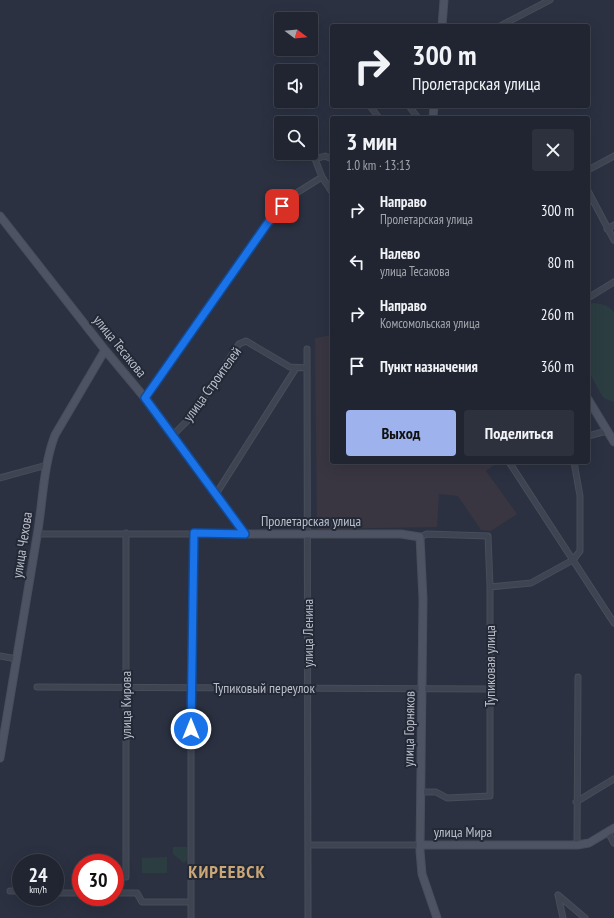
<!DOCTYPE html>
<html lang="ru">
<head>
<meta charset="utf-8">
<style>
	:root { --surface:#202531; --page:#2d313d; --text:#f1f3f6; --muted:#a2a5ab; --line:#3d424d; --accent:#9eb3ed }
	body { margin:0; font-family:"PT Sans Narrow",sans-serif; background:var(--page); color:var(--text); height:100vh; display:flex; flex-direction:column; font-size:15px; white-space:nowrap }
	* { box-sizing:border-box; margin:0 }
	p { font-size:13px; color:var(--muted) }
	.icon { flex:none; width:22px; height:22px; fill:none; stroke:currentColor; stroke-width:2; stroke-linecap:round; stroke-linejoin:round }
	.map { position:relative; flex:1; overflow:hidden }
	.side { position:absolute; left:330px; top:116px; width:260px; height:348px; display:flex; flex-direction:column; background:var(--surface); border-radius:4px; box-shadow:0 4px 16px #0002,0 0 0 1px var(--line) }
	.side>* { flex:none }
	.guide { position:absolute; left:330px; top:24px; width:260px; height:84px; border-radius:4px; box-shadow:0 4px 16px #0002,0 0 0 1px var(--line); background:#202531; color:var(--text); overflow:hidden }
	.needle { width:26px; rotate:106deg }
	.fabs { position:absolute; left:274px; top:12px; display:grid; gap:8px }
	.fabs a { display:grid; place-items:center; width:44px; height:44px; border-radius:4px; background:var(--surface); box-shadow:0 4px 16px #0002,0 0 0 1px var(--line); font-size:20px }
	.speed { position:absolute; left:12px; top:854px; display:flex; gap:8px; font-size:20px; font-weight:700; text-align:center }
	.speed>* { display:grid; place-content:center; width:52px; height:52px; border-radius:50%; background:var(--surface); box-shadow:0 4px 16px #0002,0 0 0 1px var(--line); line-height:1 }
	.speed small { font-size:10px; font-weight:400 }
	.speed .limit { border:6px solid #d22; background:#fff; color:#111 }
	.pin { position:absolute; display:grid; place-items:center; width:34px; height:34px; color:#fff; margin:-17px; border-radius:8px; box-shadow:0 2px 6px #0006 }
	.me { position:absolute; width:44px; margin:-22px; rotate:0deg; stroke-linejoin:round; filter:drop-shadow(0 0 3px #0008) }
	.turn { display:flex; align-items:center; gap:14px; height:84px; padding:0 16px; font-size:18px }
	.turn .icon { width:52px; height:52px; stroke-width:2.5 }
	.turn b { display:block; font-size:28px; line-height:34px }
	.round { display:grid; place-items:center; flex:none; width:42px; height:42px; border-radius:4px; background:var(--page) }
	.overview { display:flex; align-items:center; justify-content:space-between; height:68px; padding:0 16px }
	h1 { font-size:24px; font-weight:600; line-height:30px }
	.cta { display:flex; gap:8px; margin-top:auto; padding:8px 16px }
	.cta a { flex:1; height:46px; border-radius:4px; background:var(--accent); color:#111; font-size:16px; font-weight:600; line-height:46px; text-align:center }
	.cta a+a { background:var(--page); color:var(--text) }
	ul { padding:0; list-style:none }
	li { display:flex; align-items:center; gap:12px; height:52px; padding:0 16px }
	li div { flex:1 }
	li b { display:block; font-size:15px }
	li em { font-style:normal }
	.map>svg:first-child { display:block }
	.medical { fill:#393642 }
	.green { fill:#2c3d42 }
	.lines { fill:none; stroke-linecap:round; stroke-linejoin:round }
	.street-casing { stroke:#484d5a; stroke-width:7 }
	.secondary-casing { stroke:#484d5a; stroke-width:9 }
	.street { stroke:#3e4451; stroke-width:5 }
	.secondary { stroke:#4d5363; stroke-width:7 }
	.route-casing { stroke:#114b97; stroke-width:10 }
	.route { stroke:#1a73e8; stroke-width:7 }
	.labels { text-anchor:middle; stroke-width:4; stroke-linejoin:round; paint-order:stroke }
	.street-label { font-size:14px; fill:#bbbfcb; stroke:#232936 }
	.district-label { font-size:18px; font-weight:bold; letter-spacing:1px; fill:#cba676; stroke:#232936 }
</style>
</head>
<body>
<div class="map">
<svg width="614" height="918" viewBox="0 0 614 918">
	<rect width="100%" height="100%" fill="#2b3141"/>
	<path class="medical" d="M332,335V462H498L486,471L517,514L491,531L481,530L458,496L439,494L437,527L317,529L315,338Z"/>
	<path class="green" d="M593,303C601,304 610,305 614,313V402L606,399L602,396L588,370V305Z
		M173,847H187V860L184,863L173,854Z
		M167,857V873H142V858Z"/>
	<g class="lines">
		<defs>
			<path id="street" d="M500,26L550,0
				M370,106L379,118
				M409,106L418,118
				M332,159L325,156L315,159L322,177L332,192
				M588,170L614,156
				M588,191L614,240
				M607,229L614,225
				M588,298L614,282
				M307,349L308,918
				M145,398L267,224L290,197L322,177
				M173,435L191,417L239,344L246,341L290,367L307,368
				M588,436L607,431
				M509,462L614,623
				M0,478L47,465
				M216,494L296,368
				M126,533V877
				M38,534H245
				M420,537L427,534L488,536L490,587V796L447,798L436,792H421
				M490,587L531,583L573,560L580,551V496L574,462
				M0,656L17,659
				M37,687L490,689
				M576,802L614,779
				M608,832L614,843
				M308,845H420
				M577,845L578,677
				M10,891H21
				M55,893H81
				M115,893H137L142,902H191
				M558,895L585,918
				M558,895L563,918
				M191,918V688L194,533"/>
			<path id="secondary" d="M442,26L444,0
				M433,118L434,106
				M0,216L105,350L145,398L245,534H401L420,537L423,599L420,851L422,874L437,918
				M588,399L614,442
				M0,758C13,684 25,610 37,536C43,502 43,466 55,435L105,350
				M420,845H577L589,843L614,828"/>
		</defs>
		<use href="#street" class="street-casing"/>
		<use href="#secondary" class="secondary-casing"/>
		<use href="#street" class="street"/>
		<use href="#secondary" class="secondary"/>
	</g>
	<g class="lines">
		<defs>
			<path id="route" d="M191,729L194,533L245,534L145,398L267,224L282,206"/>
		</defs>
		<use href="#route" class="route-casing"/>
		<use href="#route" class="route"/>
	</g>
	<g class="labels">
		<g class="street-label">
			<text transform="translate(120 346) rotate(51)" y="5">улица Тесакова</text>
			<text transform="translate(212 384) rotate(-54)" y="5">улица Строителей</text>
			<text x="311" y="526">Пролетарская улица</text>
			<text transform="translate(22 545) rotate(-81)" y="5">улица Чехова</text>
			<text transform="translate(308 633) rotate(-90)" y="5">улица Ленина</text>
			<text transform="translate(490 666) rotate(-90)" y="5">Тупиковая улица</text>
			<text x="264" y="693">Тупиковый переулок</text>
			<text transform="translate(126 705) rotate(-90)" y="5">улица Кирова</text>
			<text transform="translate(409 729) rotate(-89)" y="5">улица Горняков</text>
			<text x="463" y="837">улица Мира</text>
		</g>
		<g class="district-label">
			<text x="227" y="878">КИРЕЕВСК</text>
		</g>
	</g>
</svg>
<div class="fabs">
<a><svg class="needle" viewBox="-14 -14 28 28"><path d="M0-13l5 13h-10z" fill="#e53935"/><path d="M0 13l5-13h-10z" fill="#a2a5ab"/></svg></a>
<a><svg class="icon" aria-label="sound" viewBox="0 0 24 24"><path d="M4 9h4l5-4v14l-5-4H4zM17 9q2 3 0 6"/></svg></a>
<a><svg class="icon" aria-label="search" viewBox="0 0 24 24"><circle cx="10" cy="10" r="6"/><path d="M15 15l6 6"/></svg></a>
</div>
<div class="speed"><div>24<small>km/h</small></div><div class="limit">30</div></div>
<div class="pin" style="left:282px;top:206px;background:#d93025"><svg class="icon" aria-label="arrive" viewBox="0 0 24 24"><path d="M6 21V4h12l-3 4 3 4H6"/></svg></div>
<svg class="me" style="left:191px;top:729px" viewBox="-20 -20 40 40"><circle r="17" fill="#1a73e8" stroke="#fff" stroke-width="3"/><path d="M0-11L8 9 0 5-8 9z" fill="#fff"/></svg>
<div class="guide">
<div class="turn"><svg class="icon" aria-label="right" viewBox="0 0 24 24"><path d="M7 20v-9h11M14 6l5 5-5 5"/></svg><div><b>300 m</b>Пролетарская улица</div></div>
</div>
<section class="side">
<div class="overview"><div><h1>3 мин</h1><p>1.0 km · 13:13</p></div><a class="round"><svg class="icon" aria-label="close" viewBox="0 0 24 24"><path d="M6 6l12 12M18 6L6 18"/></svg></a></div>
<ul>
<li><svg class="icon" aria-label="right" viewBox="0 0 24 24"><path d="M7 20v-9h11M14 6l5 5-5 5"/></svg><div><b>Направо</b><p>Пролетарская улица</p></div><em>300 m</em></li>
<li><svg class="icon" aria-label="left" viewBox="0 0 24 24"><path d="M17 20v-9H6M10 6l-5 5 5 5"/></svg><div><b>Налево</b><p>улица Тесакова</p></div><em>80 m</em></li>
<li><svg class="icon" aria-label="right" viewBox="0 0 24 24"><path d="M7 20v-9h11M14 6l5 5-5 5"/></svg><div><b>Направо</b><p>Комсомольская улица</p></div><em>260 m</em></li>
<li><svg class="icon" aria-label="arrive" viewBox="0 0 24 24"><path d="M6 21V4h12l-3 4 3 4H6"/></svg><div><b>Пункт назначения</b></div><em>360 m</em></li>
</ul>
<div class="cta"><a>Выход</a><a>Поделиться</a></div>
</section>
</div>
</body>
</html>
